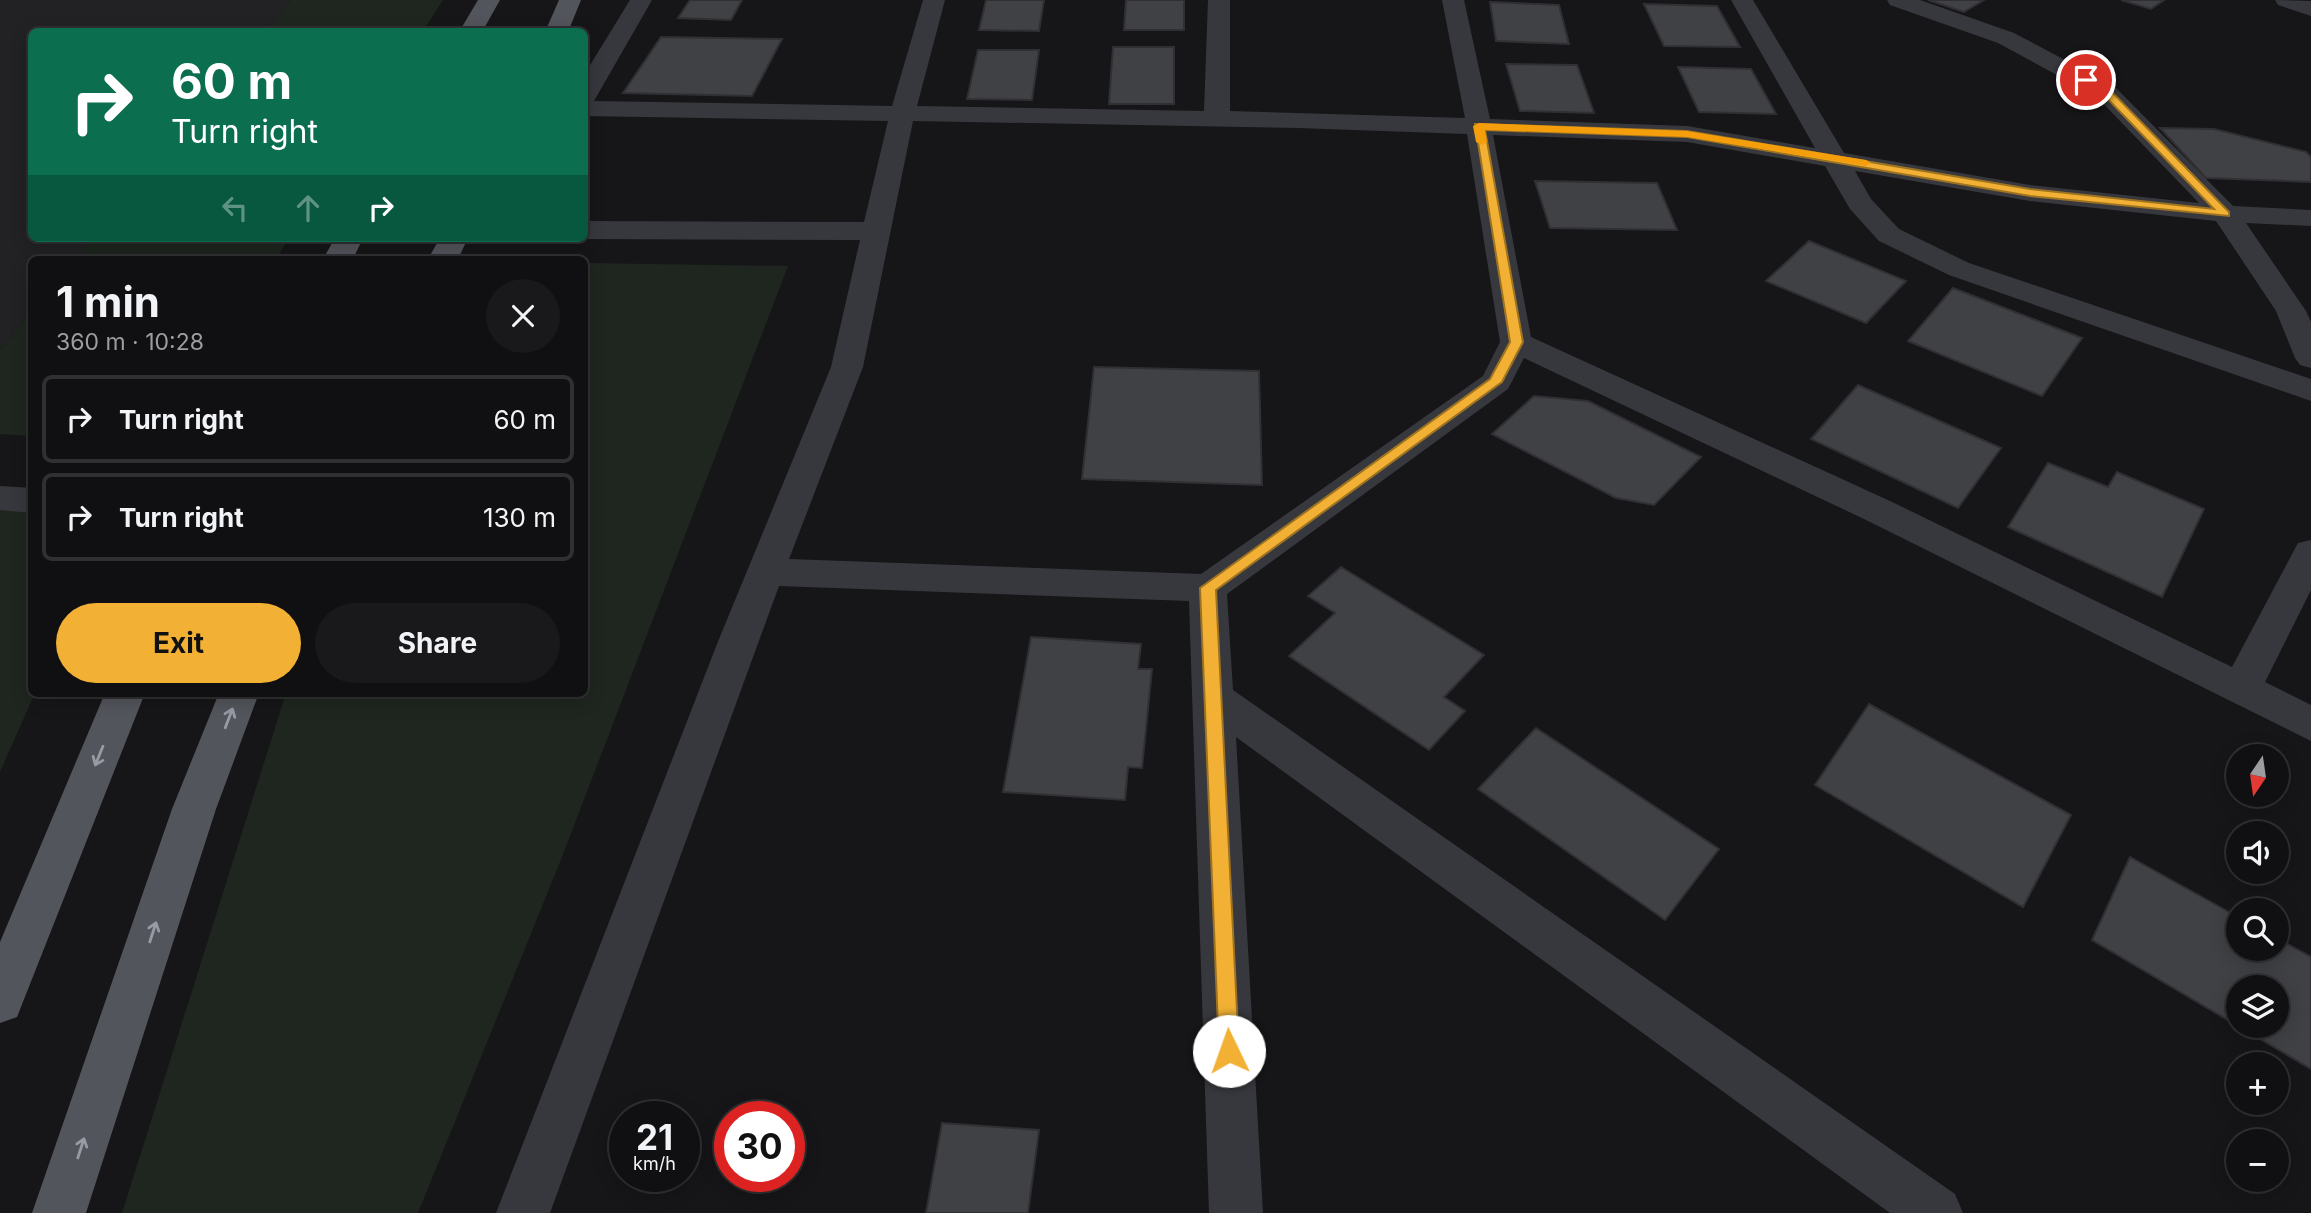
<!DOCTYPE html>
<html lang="en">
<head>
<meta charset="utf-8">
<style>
	:root { --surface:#101012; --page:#19191b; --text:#f1f3f6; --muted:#9c9d9f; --line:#303032; --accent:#f2b134 }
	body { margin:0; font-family:Inter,sans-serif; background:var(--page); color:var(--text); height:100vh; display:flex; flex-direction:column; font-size:26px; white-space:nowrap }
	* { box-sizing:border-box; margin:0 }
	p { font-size:23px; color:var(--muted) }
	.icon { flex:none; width:38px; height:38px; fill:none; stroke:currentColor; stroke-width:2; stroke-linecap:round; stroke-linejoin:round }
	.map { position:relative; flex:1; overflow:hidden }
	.panel { position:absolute; left:28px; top:256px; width:560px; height:441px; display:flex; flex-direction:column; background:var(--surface); border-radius:10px; box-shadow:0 4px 18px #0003,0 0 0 2px var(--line) }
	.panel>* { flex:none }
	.banner { position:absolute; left:28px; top:28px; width:560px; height:214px; border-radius:10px; box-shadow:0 4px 18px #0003,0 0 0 2px var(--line); background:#0b6e4f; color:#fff; overflow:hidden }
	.needle { width:46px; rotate:193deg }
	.controls { position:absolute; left:2226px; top:744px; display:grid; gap:14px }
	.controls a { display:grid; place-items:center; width:63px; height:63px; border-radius:50%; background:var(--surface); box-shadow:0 4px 18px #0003,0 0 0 2px var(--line); font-size:35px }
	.speed { position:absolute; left:609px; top:1101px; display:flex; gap:14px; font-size:35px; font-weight:700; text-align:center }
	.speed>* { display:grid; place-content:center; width:91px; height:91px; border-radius:50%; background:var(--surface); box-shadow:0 4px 18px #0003,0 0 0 2px var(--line); line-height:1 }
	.speed small { font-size:18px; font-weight:400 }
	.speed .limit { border:10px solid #d22; background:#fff; color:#111 }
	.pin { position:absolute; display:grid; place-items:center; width:60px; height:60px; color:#fff; margin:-30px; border:4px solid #fff; border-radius:50%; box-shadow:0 2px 7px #0007 }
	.me { position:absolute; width:77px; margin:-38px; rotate:357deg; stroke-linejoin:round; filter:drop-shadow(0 0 5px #0008) }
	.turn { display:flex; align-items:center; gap:24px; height:147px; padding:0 28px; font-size:32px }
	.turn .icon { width:91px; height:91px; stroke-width:2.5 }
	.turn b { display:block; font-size:49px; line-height:60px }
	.lanes { display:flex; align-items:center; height:66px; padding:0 28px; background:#0003; justify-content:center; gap:35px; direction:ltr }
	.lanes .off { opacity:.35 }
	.round { display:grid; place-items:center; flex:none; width:74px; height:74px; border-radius:37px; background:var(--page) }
	.headline { display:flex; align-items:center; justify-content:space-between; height:119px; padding:0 28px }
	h1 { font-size:42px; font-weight:700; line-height:52px }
	.action { display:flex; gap:14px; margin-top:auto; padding:14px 28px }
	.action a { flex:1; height:80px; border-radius:42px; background:var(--accent); color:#111; font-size:28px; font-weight:700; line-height:80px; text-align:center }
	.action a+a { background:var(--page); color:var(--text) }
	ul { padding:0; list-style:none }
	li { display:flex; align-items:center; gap:21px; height:88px; margin:0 14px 10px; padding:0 14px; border:4px solid var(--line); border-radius:10px }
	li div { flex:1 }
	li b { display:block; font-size:26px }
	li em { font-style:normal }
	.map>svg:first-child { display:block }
	.built { fill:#222225 }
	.green { fill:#1e261f }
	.building { fill:#404145; stroke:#303034; stroke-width:2; fill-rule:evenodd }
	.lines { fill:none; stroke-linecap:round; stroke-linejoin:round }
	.minor { fill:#37383d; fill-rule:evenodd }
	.major { fill:#53555c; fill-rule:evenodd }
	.oneway { stroke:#979ba6 }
	.route { fill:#f2b134; stroke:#9d7322; stroke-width:2 }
	.slow { fill:#f59e0b }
</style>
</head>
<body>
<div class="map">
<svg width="2311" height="1213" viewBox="0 0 2311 1213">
	<rect width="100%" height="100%" fill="#161618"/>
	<path class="built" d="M0,0H291L266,31L32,32V238H94L77,259H32L31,312L0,350Z"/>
	<path class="green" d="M291,0H443L423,31H266Z
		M94,238H289L276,259H77Z
		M585,263L788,266L562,857L418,1213H122L286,693H584Z
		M31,312V436L0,434V350Z
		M0,509L31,511L32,693H35L0,772Z"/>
	<path class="building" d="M690,0H742L731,20L678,18Z
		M986,0H1044L1039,31L979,30Z
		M1126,0H1184V30H1124Z
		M1928,0H1984L1964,12Z
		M2121,0H2164L2151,9Z
		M1490,2L1559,5L1569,44L1496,41Z
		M1644,4L1717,6L1740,47L1664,46Z
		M661,37L782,39L752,96L623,93Z
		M1113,47H1174V104H1109Z
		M978,50H1039L1032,100L967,99Z
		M1506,64L1577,65L1594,113L1520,111Z
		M1678,67L1751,69L1776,114L1699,112Z
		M2160,128L2214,129L2306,152L2311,157V182L2206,178Z
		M1535,181L1657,183L1677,230L1550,228Z
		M1809,241L1906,281L1866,323L1766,281Z
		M1953,288L2082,338L2042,396L1908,341Z
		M1094,367L1259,371L1262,485L1082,479Z
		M1858,385L2001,448L1958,508L1811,439Z
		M1534,396L1588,401L1701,457L1654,505L1616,498L1492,434Z
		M2048,463L2108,487L2117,472L2204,509L2162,597L2008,527Z
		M1341,567L1484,655L1444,697L1465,711L1429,750L1289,656L1335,613L1308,596Z
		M1031,637L1141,644L1138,669H1152L1142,768L1128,767L1125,800L1003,792Z
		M1869,704L2071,815L2023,907L1815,785Z
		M1536,728L1719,849L1665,920L1478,789Z
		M2130,857L2238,917V948H2277V938L2311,957V1069L2092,940ZM2238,987H2277V1026H2238Z
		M942,1123L1039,1130L1028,1213H926Z"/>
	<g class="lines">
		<path class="minor" d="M630,0H652L594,101L892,106L923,0H945L917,106L1204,111L1208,0H1230V111L1465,118L1442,0H1464L1490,119L1687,126L1815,148L1731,0H1753L1844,153L2030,185L2199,203L2096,96L1998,43L1890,5L1887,0H1920L2014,33L2114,86L2233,206L2311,210V226L2246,223L2306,311L2311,322V368L2300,365L2295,358L2276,311L2216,221L2030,201L1855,171L1871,199L1899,229L1969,263L2311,379V401L1949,275L1879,241L1850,209L1825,166L1687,142L1493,135L1531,337L1890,501L2232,667L2298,543L2311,540V590L2265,682L2311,705V741L1864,519L1524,358L1508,389L1227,594L1233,690L1955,1194L1963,1213H1890L1236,737L1263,1213H1209L1189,601L779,586L550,1213H496L717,644L831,367L860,240L584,239L582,238H584V221L864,222L888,121L584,116V75ZM913,121L1298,128L1467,134L1500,342L1483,376L1201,574L789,559L863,367Z
			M2275,0L2311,1V16L2278,5Z
			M0,486L32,488V513L0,510Z"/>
		<path class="major" d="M478,0H500L482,32H459Z
			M559,0H581L568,32H545Z
			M335,238H363L353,259H323Z
			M440,238H468L458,259H428Z
			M105,693H145L17,1017L0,1023V942Z
			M219,693H259L216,809L86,1213H32L172,809Z"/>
	</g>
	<defs><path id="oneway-shaft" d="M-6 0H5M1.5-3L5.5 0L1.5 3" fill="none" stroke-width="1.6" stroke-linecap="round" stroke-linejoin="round" transform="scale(1.75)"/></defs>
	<g class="oneway">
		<use href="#oneway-shaft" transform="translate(229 718) rotate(-69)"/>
		<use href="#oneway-shaft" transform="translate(99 756) rotate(112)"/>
		<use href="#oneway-shaft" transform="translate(153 932) rotate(-72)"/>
		<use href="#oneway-shaft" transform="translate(81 1148) rotate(-72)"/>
	</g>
	<path class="route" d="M2086,77L2109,89L2229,212V216L2030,196L1687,137L1485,130L1523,342L1502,382L1216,590L1239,1051L1236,1058L1229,1061L1222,1058L1219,1051L1200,588L1490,379L1510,342L1475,124L1687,131L2030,189L2214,209L2102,93L2082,82L2081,80Z"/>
	<path class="slow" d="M1479,123L1687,131L1866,160L1871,163L1866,166L1687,137L1485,130L1487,142L1482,145L1476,142L1473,126Z"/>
</svg>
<div class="controls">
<a><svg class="needle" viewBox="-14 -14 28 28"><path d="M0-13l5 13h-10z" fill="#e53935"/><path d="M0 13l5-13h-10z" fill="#9c9d9f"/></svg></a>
<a><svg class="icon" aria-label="sound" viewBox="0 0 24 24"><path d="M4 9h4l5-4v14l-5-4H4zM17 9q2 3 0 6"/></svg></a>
<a><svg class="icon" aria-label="search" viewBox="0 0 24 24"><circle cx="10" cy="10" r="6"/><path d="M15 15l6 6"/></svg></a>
<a><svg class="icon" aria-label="layers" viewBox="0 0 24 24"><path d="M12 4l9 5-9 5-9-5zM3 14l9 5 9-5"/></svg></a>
<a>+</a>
<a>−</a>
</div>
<div class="speed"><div>21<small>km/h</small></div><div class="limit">30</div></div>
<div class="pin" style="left:2086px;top:80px;background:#d93025"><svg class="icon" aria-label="arrive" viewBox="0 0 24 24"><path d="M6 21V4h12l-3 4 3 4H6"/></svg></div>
<svg class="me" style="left:1229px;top:1051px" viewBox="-20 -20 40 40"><circle r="19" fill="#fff"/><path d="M0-13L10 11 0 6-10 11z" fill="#f2b134"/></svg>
<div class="banner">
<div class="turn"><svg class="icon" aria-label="right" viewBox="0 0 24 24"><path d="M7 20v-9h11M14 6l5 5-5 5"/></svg><div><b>60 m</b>Turn right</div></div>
<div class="lanes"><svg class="icon off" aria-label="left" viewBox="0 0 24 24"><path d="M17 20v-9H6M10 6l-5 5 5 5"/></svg><svg class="icon off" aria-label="ahead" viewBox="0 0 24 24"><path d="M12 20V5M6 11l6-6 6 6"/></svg><svg class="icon" aria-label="right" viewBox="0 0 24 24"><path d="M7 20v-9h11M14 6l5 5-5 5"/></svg></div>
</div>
<section class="panel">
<div class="headline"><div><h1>1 min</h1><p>360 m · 10:28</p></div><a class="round"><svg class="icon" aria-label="close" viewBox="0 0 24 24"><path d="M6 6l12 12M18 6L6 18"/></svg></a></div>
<ul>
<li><svg class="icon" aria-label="right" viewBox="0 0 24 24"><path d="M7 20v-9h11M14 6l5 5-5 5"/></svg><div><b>Turn right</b></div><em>60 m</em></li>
<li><svg class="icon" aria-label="right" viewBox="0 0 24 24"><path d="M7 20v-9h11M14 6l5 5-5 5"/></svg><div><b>Turn right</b></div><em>130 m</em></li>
</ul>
<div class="action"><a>Exit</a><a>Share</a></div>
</section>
</div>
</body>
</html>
